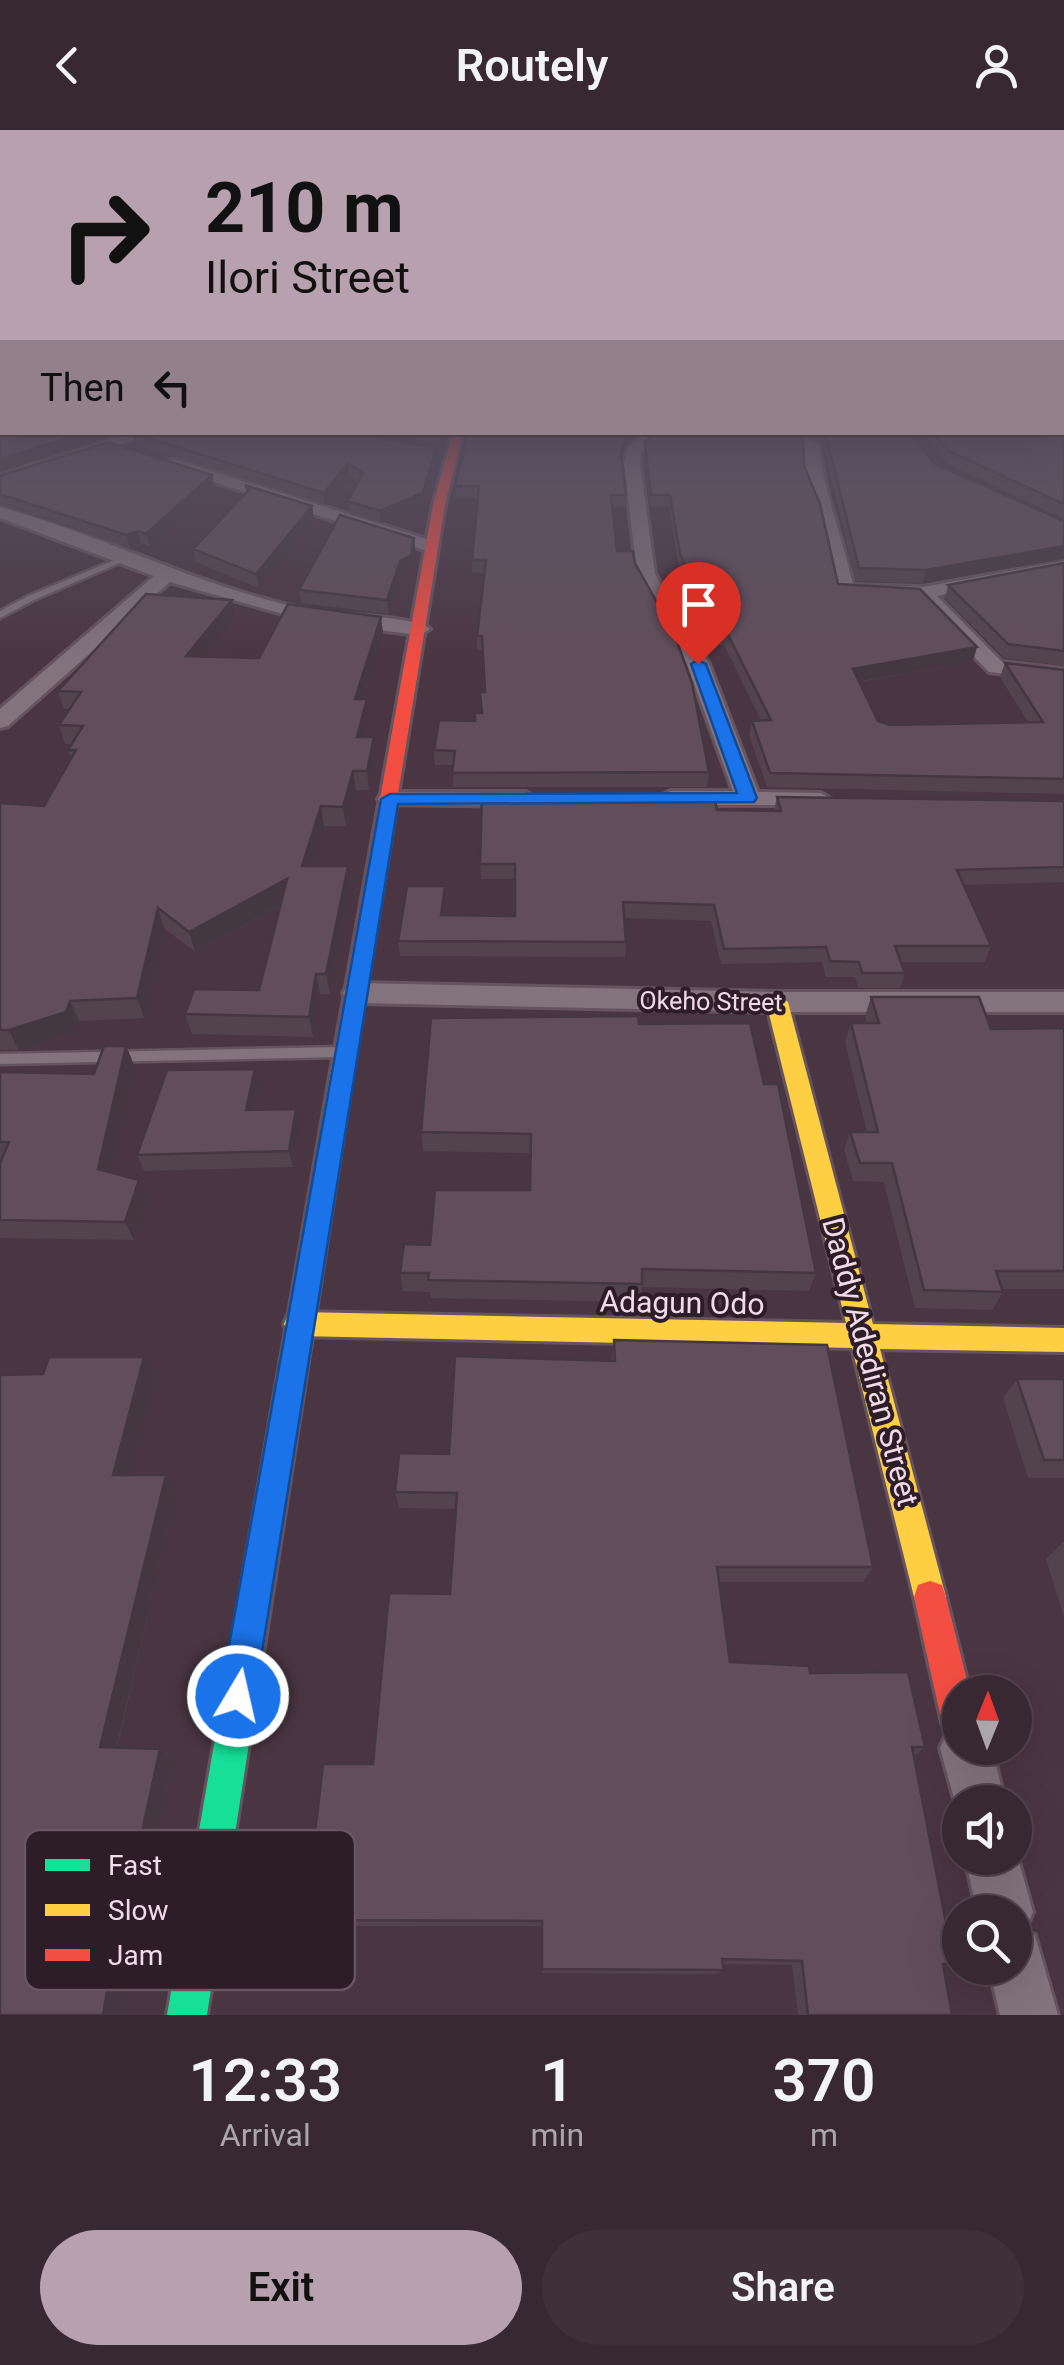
<!DOCTYPE html>
<html lang="en">
<head>
<meta charset="utf-8">
<style>
	:root { --surface:#382832; --page:#3f303a; --text:#f1f3f6; --muted:#aba6ac; --line:#52444d; --accent:#b7a1ae }
	body { margin:0; font-family:Roboto,sans-serif; background:var(--page); color:var(--text); height:100vh; display:flex; flex-direction:column; font-size:38px; white-space:nowrap }
	* { box-sizing:border-box; margin:0 }
	p { font-size:32px; color:var(--muted) }
	.icon { flex:none; width:55px; height:55px; fill:none; stroke:currentColor; stroke-width:2; stroke-linecap:round; stroke-linejoin:round }
	.map { position:relative; height:1885px; overflow:hidden }
	.drawer { display:flex; flex-direction:column; background:var(--surface); flex:1 }
	.drawer>* { flex:none }
	.guide { position:absolute; left:0px; top:0px; width:1065px; height:305px; box-shadow:0 10px 40px #0002,0 0 0 2px var(--line); background:#b7a1ae; color:#111; overflow:hidden }
	.needle { width:65px; rotate:1deg }
	.buttons { position:absolute; left:942px; top:1545px; display:grid; gap:20px }
	.buttons a { display:grid; place-items:center; width:90px; height:90px; border-radius:50%; background:var(--surface); box-shadow:0 10px 40px #0002,0 0 0 2px var(--line); font-size:50px }
	.pin { position:absolute; display:grid; place-items:center; width:85px; height:85px; color:#fff; margin:-102px -42px; border-radius:50% 50% 50% 0; rotate:-45deg; box-shadow:0 0 10px #0007 }
	.pin .icon { rotate:45deg }
	.me { position:absolute; width:110px; margin:-55px; rotate:9deg; stroke-linejoin:round; filter:drop-shadow(0 0 8px #0008) }
	.turn { display:flex; align-items:center; gap:35px; height:210px; padding:0 40px; font-size:45px }
	.turn .icon { width:130px; height:130px; stroke-width:2.5 }
	.turn b { display:block; font-size:70px; line-height:85px }
	.then { display:flex; align-items:center; height:95px; padding:0 40px; background:#0003; gap:20px; font-size:38px }
	.eta { display:flex; justify-content:space-evenly; align-items:center; height:170px; text-align:center }
	.eta b { font-size:60px; font-weight:600; line-height:70px }
	.cta { display:flex; gap:20px; margin-top:auto; padding:20px 40px }
	.cta a { flex:1; height:115px; border-radius:60px; background:var(--accent); color:#111; font-size:40px; font-weight:600; line-height:115px; text-align:center }
	.cta a+a { background:var(--page); color:var(--text) }
	header { display:flex; justify-content:space-between; align-items:center; height:130px; padding:0 40px; background:var(--surface); font-size:45px; font-weight:600 }
	.map>svg:first-child { display:block }
	.lines { fill:none; stroke-linecap:round; stroke-linejoin:round }
	.lane-casing { stroke:#65545e; stroke-width:5 }
	.street-casing { stroke:#65545e; stroke-width:6 }
	.fast-casing { stroke:#65545e; stroke-width:6 }
	.slow-casing { stroke:#65545e; stroke-width:6 }
	.jam-casing { stroke:#65545e; stroke-width:6 }
	.lane { fill:#83737d; fill-rule:evenodd }
	.street { fill:#83737d; fill-rule:evenodd }
	.fast { fill:#16e098; fill-rule:evenodd }
	.slow { fill:#ffcf43; fill-rule:evenodd }
	.jam { fill:#f24e42; fill-rule:evenodd }
	.wall { fill:#53434d }
	.shaded-wall { fill:#44373f }
	.building { fill:#614e5a; stroke:#44373f; stroke-width:2.5 }
	.route { fill:#1a73e8; stroke:#114b97; stroke-width:2.5 }
	.labels { text-anchor:middle; stroke-width:8; stroke-linejoin:round; paint-order:stroke }
	.street-label { font-size:25px; fill:#f2dbe8; stroke:#2d1d27 }
	.near-street-label { font-size:30px; fill:#f2dbe8; stroke:#2d1d27 }
	.key { fill:#2d1d27; stroke:#685661; stroke-width:2.5 }
	.key-label { font-size:28px; fill:#f2dbe8 }
</style>
</head>
<body>
<header><svg class="icon" aria-label="back" viewBox="0 0 24 24"><path d="M15 5l-7 7 7 7"/></svg>Routely<svg class="icon" aria-label="person" viewBox="0 0 24 24"><circle cx="12" cy="8" r="4"/><path d="M4 21q1-7 8-7t8 7"/></svg></header>
<div class="map">
<svg width="1064" height="1885" viewBox="0 0 1064 1885">
	<rect width="100%" height="100%" fill="#4a3642"/>
	<g class="lines">
		<defs>
			<path id="lane" d="M124,426L131,428L34,470L0,488V481L28,466Z
				M341,917L348,922L341,927L0,934V924Z"/>
			<path id="street" d="M1064,297V305L1057,304L1062,302Z
				M133,302H156L0,355V345Z
				M647,302H664L641,322L640,333L655,444L709,534L758,662L821,663L833,670L830,675H670L658,668L670,661H733L687,534L637,444L624,333L629,317Z
				M763,302H788L819,314C823,361 843,408 853,455L923,457L1064,431V441L937,466L1002,532L1064,539V551L989,542L918,469L838,464L821,385L806,347L805,317Z
				M173,329L436,412L439,416L424,420L168,337V331Z
				M0,377C106,406 203,459 311,480C336,485 416,486 430,499L420,505L311,492L170,452L8,596L0,598V579L154,446L0,388Z
				M390,662H526L538,669L526,676L381,674L378,669L381,664Z
				M358,853L777,862H1064V882H777L358,873L347,870L343,863L347,856Z
				M960,1595V1618H992L1005,1672H960V1690L940,1618L948,1600Z
				M1015,1718L1033,1782L1025,1801L1035,1805L1058,1885H1000L989,1838H1015V1782H977L965,1728H1015Z"/>
			<path id="fast" d="M343,927L354,935L207,1885H167L332,935Z"/>
			<path id="slow" d="M777,865L788,872L873,1194L1064,1198V1222L880,1219L946,1467L942,1479L930,1483L918,1479L914,1467L852,1218L298,1206L288,1203L284,1194L288,1185L298,1182L846,1193L766,872Z"/>
			<path id="jam" d="M453,302H463L445,375L354,935L343,943L332,935L433,375Z
				M930,1451L942,1455L946,1467L970,1562H960V1611L948,1605L942,1593L914,1467L918,1455Z"/>
		</defs>
		<use href="#lane" class="lane-casing"/>
		<use href="#street" class="street-casing"/>
		<use href="#fast" class="fast-casing"/>
		<use href="#slow" class="slow-casing"/>
		<use href="#jam" class="jam-casing"/>
		<use href="#lane" class="lane"/>
		<use href="#street" class="street"/>
		<use href="#fast" class="fast"/>
		<use href="#slow" class="slow"/>
		<use href="#jam" class="jam"/>
	</g>
	<path class="wall" d="M361,302H445L441,313Z
		M798,302H908L935,334L1064,391V429L923,453L856,451L823,314Z
		M918,302H1053L1064,311V389L948,334Z
		M132,303L363,305L436,318V330L424,375L381,393L349,383L348,371L359,351L349,345L325,375L135,314Z
		M645,312L804,336L838,454L973,531L859,552L878,591L890,595L1028,592L1000,547L1005,533L1064,540V664L767,657L749,605L752,591L761,590L724,515H712L679,437L669,377H650L645,324Z
		M625,316L622,328L626,365L625,377H612L617,421L635,433L709,642L707,657H453V635H435L434,620L475,591L481,583L480,562H484L482,520H477V506L484,443H472V430L478,368H456L455,356Z
		M212,345L214,357L150,416L141,413L130,418L0,375V346Z
		M245,355L312,376L314,389L259,458L196,432L193,419L246,363Z
		M414,408L415,421L412,439L401,444L389,484L301,473L299,460Z
		M1064,433V536L1004,528L945,468L948,455Z
		M232,470L235,487L204,526L259,528L381,487L383,504L363,569H367L369,587L364,607H374L376,626L369,660H356L346,696H324L312,736L351,756L330,864H320L313,907L192,904L185,884L259,860L281,775L195,822L164,798L144,888L79,891L75,902L18,920H0V673L44,676L71,628L68,620L72,614H65L59,595L70,579H64L58,561Z
		M777,667L1064,671V752L964,755L991,816L985,832H901L905,843L900,858H858L855,847H826L822,832L721,834L711,791L624,788L626,812L625,827L400,826L398,811L445,756L446,772L444,785L515,786V749H481L480,734L717,680L774,681Z
		M871,867L991,899L1064,898V1159H1001L1003,1162L992,1180L915,1178L884,1052L853,1051L844,1020L850,1002H867L845,912L851,893H867L865,886Z
		M639,894L764,954L816,1143L809,1161L642,1157L640,1172L431,1168L430,1162L403,1161L400,1143L430,1115L530,1060V1023L423,1021L421,1002Z
		M126,916L134,935L110,1042L139,1050L147,1069L134,1110L0,1108V942L94,944Z
		M259,956L254,979H296L300,995L293,1037L144,1041L137,1025Z
		M614,1210L873,1437L863,1452H719L730,1532L810,1543L925,1617L914,1626L954,1834L943,1837L952,1885H798L792,1835L723,1834L724,1840L717,1844L542,1843V1796H313L305,1790L450,1464L456,1379L399,1378L395,1362L449,1324L612,1231Z
		M144,1227L155,1246L129,1345H166L176,1362L117,1618L160,1619L173,1630L149,1742L79,1740L61,1816L130,1818L120,1885H0L43,1244Z
		M1017,1249H1064V1348H1028L1003,1268Z
		M1063,1412H1064V1487L1046,1429Z"/>
	<path class="shaded-wall" d="M88,302H128L0,342V329Z
		M628,302H641L625,316L620,333L621,322L626,304Z
		M436,318V330L424,375L381,393L380,381Z
		M348,333L349,345L325,375L324,363Z
		M212,345L214,357L150,416L146,404Z
		M312,376L314,389L259,458L256,444Z
		M138,401L141,413L130,418L126,405Z
		M414,408L415,421L412,439L401,444L389,484L387,470L400,431Z
		M1064,416V429L923,453L926,440Z
		M232,470L235,487L190,544L186,526Z
		M381,487L383,504L357,587L355,569Z
		M977,517L973,531L850,553L853,539Z
		M367,569L369,587L360,626L357,607Z
		M374,607L376,626L369,660L367,641Z
		M353,641L356,660L346,696L343,677Z
		M321,676L324,696L306,756L302,736Z
		M348,736L351,756L330,864L326,844Z
		M287,749L291,769L195,822L189,802Z
		M445,756L446,772L442,800L441,785Z
		M158,778L164,798L144,888L137,868Z
		M316,844L320,864L313,907L309,887Z
		M70,871L79,891L75,902L18,920L9,900Z
		M126,916L134,935L107,1057L98,1039Z
		M255,939L259,956L251,996L246,980Z
		M296,979L300,995L293,1037L289,1021Z
		M139,1050L147,1069L134,1110L125,1092Z
		M144,1227L155,1246L125,1362L113,1345Z
		M166,1345L176,1362L114,1628L100,1617Z
		M160,1619L173,1630L149,1742L135,1734Z
		M62,1732L79,1740L60,1821L42,1816Z
		M115,1813L130,1818L120,1885H103Z"/>
	<path class="building" d="M0,273H2V302H88L0,329Z
		M357,302L363,305L436,318L423,363L380,381L348,371L363,343L348,333L324,363L132,303Z
		M468,302H628L626,304L621,322L626,365H611L617,421H633L635,433L674,503L692,553L709,642L452,643L455,621L434,620L439,590L475,591V583H482L480,562H485L482,506H477L486,430H472L479,356H455Z
		M657,302H787L803,308L804,336L820,374L838,454L920,459L977,517L853,539L878,591L890,595L1043,592L1005,533L1064,540V649L770,643L752,591L771,590L726,501H713L680,424L670,365H651L645,312Z
		M825,302H908L935,334L1064,391V416L926,440L859,438Z
		M932,302H1053L1064,311V374L951,322Z
		M108,312L212,345L146,404L138,401L126,405L0,364V346Z
		M245,355L312,376L256,444L193,419L250,359Z
		M340,385L414,408L411,426L400,431L387,470L299,460Z
		M1064,433V521L1008,514L948,455Z
		M146,464L232,470L186,526L259,528L288,474L381,487L355,569H367L357,607H374L367,641H353L343,677L321,676L302,736H348L326,844H316L309,887L185,884L194,859L259,860L287,749L189,802L158,778L137,868L70,871L66,882L9,900H0V673L44,676L76,620H68L83,596L59,595L81,562L58,561Z
		M482,664L714,667L717,680L781,681L777,667L1064,671V737L957,740L991,816H895L905,843H862L859,832L830,831L826,817L724,819L714,775L623,772L626,812L398,811L407,756H445L441,785L515,786V734H480Z
		M871,867H979L991,899L1064,898V1141H996L1003,1162L924,1160L892,1033H860L850,1002H878L851,893H879Z
		M638,886L639,894L750,893L764,954H778L816,1143L642,1139V1154L428,1150L429,1143H400L404,1114L430,1115L435,1060H530L531,1004L421,1002L431,888Z
		M104,916H126L98,1039L139,1050L125,1092L0,1090V1033L9,1012H0V942L94,944Z
		M255,939L246,980L296,979L289,1021L137,1025L167,940Z
		M614,1210L827,1215L873,1437H717L730,1532L809,1536L810,1543L908,1542L925,1617H912L954,1834H943L952,1885H808L802,1831L722,1829L724,1840L542,1839V1791L305,1790L323,1634H373L389,1463L450,1464L457,1363L395,1362L399,1323L449,1324L455,1226L615,1231Z
		M49,1227H144L113,1345H166L100,1617L160,1619L135,1734L62,1732L42,1816L115,1813L103,1885H0V1245L43,1244Z
		M1017,1249H1064V1330H1044Z"/>
	<linearGradient id="sky" x2="0" y2="1"><stop stop-color="#291e24"/><stop offset="0.51" stop-color="#5a5265"/><stop offset="1" stop-color="#5a5265" stop-opacity="0"/></linearGradient>
	<rect width="1064" height="537" fill="url(#sky)"/>
	<path class="route" d="M698,530L706,534L757,668L754,672L398,674L255,1566L250,1579L238,1584L225,1579L220,1566L381,669L390,664L737,663L691,534Z"/>
	<g class="labels">
		<g class="street-label">
			<text transform="translate(711 871) rotate(1)" y="9">Okeho Street</text>
		</g>
		<g class="near-street-label">
			<text transform="translate(682 1173) rotate(1)" y="10">Adagun Odo</text>
			<text transform="translate(870 1232) rotate(75)" y="10">Daddy Adediran Street</text>
		</g>
	</g>
	<rect x="25" y="1700" width="330" height="160" rx="15" class="key"/>
	<rect x="45" y="1729" width="45" height="12" fill="#16e098"/>
	<rect x="45" y="1774" width="45" height="12" fill="#ffcf43"/>
	<rect x="45" y="1819" width="45" height="12" fill="#f24e42"/>
	<g class="key-label">
		<text x="108" y="1745">Fast</text>
		<text x="108" y="1790">Slow</text>
		<text x="108" y="1835">Jam</text>
	</g>
</svg>
<div class="buttons">
<a><svg class="needle" viewBox="-14 -14 28 28"><path d="M0-13l5 13h-10z" fill="#e53935"/><path d="M0 13l5-13h-10z" fill="#aba6ac"/></svg></a>
<a><svg class="icon" aria-label="sound" viewBox="0 0 24 24"><path d="M4 9h4l5-4v14l-5-4H4zM17 9q2 3 0 6"/></svg></a>
<a><svg class="icon" aria-label="search" viewBox="0 0 24 24"><circle cx="10" cy="10" r="6"/><path d="M15 15l6 6"/></svg></a>
</div>
<div class="pin" style="left:698px;top:534px;background:#d93025"><svg class="icon" aria-label="arrive" viewBox="0 0 24 24"><path d="M6 21V4h12l-3 4 3 4H6"/></svg></div>
<svg class="me" style="left:238px;top:1566px" viewBox="-20 -20 40 40"><circle r="17" fill="#1a73e8" stroke="#fff" stroke-width="3"/><path d="M0-11L8 9 0 5-8 9z" fill="#fff"/></svg>
<div class="guide">
<div class="turn"><svg class="icon" aria-label="right" viewBox="0 0 24 24"><path d="M7 20v-9h11M14 6l5 5-5 5"/></svg><div><b>210 m</b>Ilori Street</div></div>
<div class="then">Then<svg class="icon" aria-label="left" viewBox="0 0 24 24"><path d="M17 20v-9H6M10 6l-5 5 5 5"/></svg></div>
</div>
</div>
<section class="drawer">
<div class="eta">
<div><b>12:33</b><p>Arrival</p></div>
<div><b>1</b><p>min</p></div>
<div><b>370</b><p>m</p></div>
</div>
<div class="cta"><a>Exit</a><a>Share</a></div>
</section>
</body>
</html>
